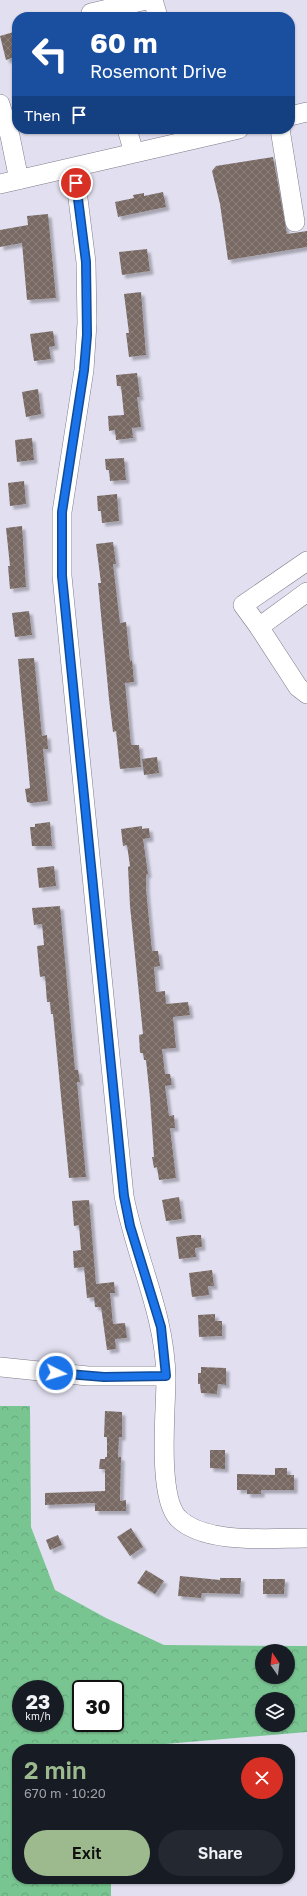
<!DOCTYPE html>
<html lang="en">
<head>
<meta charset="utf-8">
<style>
	:root { --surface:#171b24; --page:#242831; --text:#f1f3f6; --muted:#9ea1a6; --accent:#9cba8e }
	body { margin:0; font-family:"Golos Text",sans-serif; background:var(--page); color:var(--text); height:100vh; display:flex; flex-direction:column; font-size:15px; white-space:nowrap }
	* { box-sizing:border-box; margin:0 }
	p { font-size:13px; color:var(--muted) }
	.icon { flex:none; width:22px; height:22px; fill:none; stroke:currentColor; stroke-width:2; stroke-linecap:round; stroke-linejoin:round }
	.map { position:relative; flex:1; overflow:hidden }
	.drawer { position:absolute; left:12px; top:1744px; width:283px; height:140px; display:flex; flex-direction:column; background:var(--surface); border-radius:16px; box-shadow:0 1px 3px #0004 }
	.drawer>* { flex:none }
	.hud { position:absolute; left:12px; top:12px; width:283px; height:122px; border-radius:16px; box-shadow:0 1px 3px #0004; background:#1a4fa0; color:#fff; overflow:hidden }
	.needle { width:26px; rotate:346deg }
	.fabs { position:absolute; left:255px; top:1644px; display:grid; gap:8px }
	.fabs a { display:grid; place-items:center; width:40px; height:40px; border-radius:50%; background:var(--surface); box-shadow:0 1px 3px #0004; font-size:20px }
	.speed { position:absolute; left:12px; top:1680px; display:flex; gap:8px; font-size:20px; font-weight:700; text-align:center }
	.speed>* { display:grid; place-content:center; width:52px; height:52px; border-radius:50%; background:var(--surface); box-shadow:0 1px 3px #0004; line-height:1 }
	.speed small { font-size:10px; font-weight:400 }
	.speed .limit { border:2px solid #111; border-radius:6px; background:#fff; color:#111 }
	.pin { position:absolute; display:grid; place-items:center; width:34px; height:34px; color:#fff; margin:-17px; border:2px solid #fff; border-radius:50%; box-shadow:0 1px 4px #0007 }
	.me { position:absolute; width:44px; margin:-22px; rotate:95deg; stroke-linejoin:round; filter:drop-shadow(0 0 3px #0008) }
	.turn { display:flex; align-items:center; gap:14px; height:84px; padding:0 12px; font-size:18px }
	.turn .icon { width:52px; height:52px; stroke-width:2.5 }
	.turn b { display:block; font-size:28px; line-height:34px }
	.then { display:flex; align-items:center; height:38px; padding:0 12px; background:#0003; gap:8px; font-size:15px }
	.round { display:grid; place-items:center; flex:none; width:42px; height:42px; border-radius:21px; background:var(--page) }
	.summary { display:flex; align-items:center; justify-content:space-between; height:68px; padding:0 12px }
	h1 { font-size:24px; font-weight:600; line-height:30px; color:var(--accent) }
	.action { display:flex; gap:8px; margin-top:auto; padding:8px 12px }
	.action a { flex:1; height:46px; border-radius:24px; background:var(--accent); color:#111; font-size:16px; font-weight:600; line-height:46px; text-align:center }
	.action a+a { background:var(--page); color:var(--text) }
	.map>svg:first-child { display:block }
	.forest { fill:url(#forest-crowns); fill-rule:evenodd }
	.building { fill:url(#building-cross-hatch); filter:url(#shadow) }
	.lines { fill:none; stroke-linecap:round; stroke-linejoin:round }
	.minor-casing { stroke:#7d7b89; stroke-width:20 }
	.minor { stroke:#fff; stroke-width:19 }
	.route-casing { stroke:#114b97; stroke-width:10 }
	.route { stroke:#1a73e8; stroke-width:7 }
</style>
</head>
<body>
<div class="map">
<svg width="307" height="1896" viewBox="0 0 307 1896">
	<defs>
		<pattern id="forest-crowns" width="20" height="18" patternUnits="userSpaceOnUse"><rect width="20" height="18" fill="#79c591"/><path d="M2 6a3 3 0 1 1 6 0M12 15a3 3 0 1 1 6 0" fill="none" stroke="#68a87d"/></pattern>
		<pattern id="building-cross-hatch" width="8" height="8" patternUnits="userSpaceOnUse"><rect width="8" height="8" fill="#786963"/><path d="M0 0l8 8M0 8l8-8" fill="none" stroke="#8c817e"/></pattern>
		<filter id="shadow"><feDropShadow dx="3.5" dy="3.5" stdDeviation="1" flood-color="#0004"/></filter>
	</defs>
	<rect width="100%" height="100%" fill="#e2e0f0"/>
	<path class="forest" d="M0,1406H30L31,1527L55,1590L106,1618L164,1645L307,1646V1732L107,1749H17V1879H111V1896H0ZM262,1651H288V1677H262ZM21,1689H55V1723H21ZM81,1689H115V1723H81ZM262,1699H288V1725H262Z"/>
	<path class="building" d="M17,31V56L6,60L0,36Z
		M273,157L287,234L307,231V247L228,260L220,204L212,171L216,166Z
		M163,192L166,207L118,217L115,202L134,198L133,195L144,193V196Z
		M48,214L56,298L27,300L22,243L0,247V230L28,225L27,216Z
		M147,249L150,271L122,275L119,252Z
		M141,292L146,355L129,357L126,333H129L124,294Z
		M53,331L55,346L49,347L51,359L34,361L30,334Z
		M137,373L140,397H137L141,427L132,428L133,438L116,440L115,430L109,431L108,416L124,415L121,386H117L116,375Z
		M38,389L41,414L26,417L22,392Z
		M32,438L34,460L17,462L15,440Z
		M124,458L126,480L110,481L109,470H106L105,459Z
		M24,481L26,504L10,506L8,483Z
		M117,494L119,521L102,523L101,511H98L97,496Z
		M22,526L26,587L10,589L8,566H10L6,528Z
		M113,542L116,564H113L120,623L126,622L130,661L132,660L134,682L125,683L131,745H139L141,767L120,769L116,731L113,732L109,699L98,583H101L96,544Z
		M29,611L32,635L15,637L12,613Z
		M34,658L42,736L47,735L48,749H43L48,801L31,803L27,802L25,789L30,788L18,659Z
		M157,757L159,773L144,775L142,759Z
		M50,822L52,846H32L30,827H35V824Z
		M142,826V829L149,828L150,838L143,839L148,874L146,875V889L152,951H158L160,966L154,967L156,992L165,991L166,1004L188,1002L190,1015L173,1017L176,1048L162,1049L165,1074H170L172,1085L165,1086L169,1116L174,1115L175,1128H170L176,1178L159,1180L157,1167L154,1168L152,1157H154L150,1098L146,1060H144L143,1053H140L139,1035L143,1034L130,906L128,867L130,866L127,845L123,846L121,829Z
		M54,866L56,886L39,888L37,868Z
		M60,906L75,1070H78L80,1082H77L86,1177L69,1178L53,1014H51L50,1002H47L45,976L40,977L37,946L44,945L42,924L34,925L32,908Z
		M179,1197L182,1219L166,1221L162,1200Z
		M89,1200L96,1284L114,1282L115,1293H110L113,1324L125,1323L127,1338L115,1339L116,1349L107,1350L101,1307H95L94,1297L87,1298L84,1267L74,1268L73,1251L81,1250L79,1225L74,1226L72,1201Z
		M193,1235H201L202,1247L195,1248L196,1257L179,1259L176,1237Z
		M212,1270L214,1286H208L209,1295L192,1297L189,1273Z
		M215,1314V1321H222V1336L199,1337L198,1315Z
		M201,1367L226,1368V1385L218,1384L217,1394L201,1393L200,1384H198V1373H201Z
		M105,1411L122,1412V1437H119L118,1457H121L120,1501L126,1500V1511H95V1503L45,1505V1493L105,1491V1469H99L100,1459H105V1457H107V1437H104Z
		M210,1450H225V1469L210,1468Z
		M275,1468H287V1475H294V1490H261V1494H247V1490H237V1474L275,1475Z
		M131,1528L143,1547L130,1556L117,1537Z
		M58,1535L62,1545L50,1550L46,1540Z
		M146,1570L164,1581L155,1594L137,1583Z
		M180,1576L220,1580V1578H241L240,1594L202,1593L201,1598L178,1596Z
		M263,1579H285L284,1594H263Z"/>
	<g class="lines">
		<defs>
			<path id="minor" d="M153,0L158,17
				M91,13L146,0
				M0,104L10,136L19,180
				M290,116L307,112
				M127,129L134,153
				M280,129L295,222
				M74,167L86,262L87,323L84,370L62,512V576L124,1196C136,1259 165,1313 166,1378C166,1410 157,1496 178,1518C205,1545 271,1538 307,1538
				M0,184L239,129
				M307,592L259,627L298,687L307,694
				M259,627L243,605L307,561
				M0,1367L88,1376H166"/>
		</defs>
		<use href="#minor" class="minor-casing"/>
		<use href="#minor" class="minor"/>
	</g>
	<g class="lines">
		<defs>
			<path id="route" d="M56,1373L104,1377L166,1376L161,1327L130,1226L124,1196L62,576V512L84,370L87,335L86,262L76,183"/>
		</defs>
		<use href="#route" class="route-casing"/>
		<use href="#route" class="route"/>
	</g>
</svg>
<div class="fabs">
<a><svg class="needle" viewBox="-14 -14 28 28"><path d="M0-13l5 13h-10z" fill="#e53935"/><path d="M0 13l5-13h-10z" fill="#9ea1a6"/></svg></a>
<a><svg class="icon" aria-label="layers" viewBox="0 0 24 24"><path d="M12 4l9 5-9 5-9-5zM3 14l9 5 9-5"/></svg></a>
</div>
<div class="speed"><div>23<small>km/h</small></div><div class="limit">30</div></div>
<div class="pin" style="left:76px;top:183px;background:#d93025"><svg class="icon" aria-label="arrive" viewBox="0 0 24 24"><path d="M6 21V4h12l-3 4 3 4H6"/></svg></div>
<svg class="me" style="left:56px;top:1373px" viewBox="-20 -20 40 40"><circle r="17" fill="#1a73e8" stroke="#fff" stroke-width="3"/><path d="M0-11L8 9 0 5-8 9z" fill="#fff"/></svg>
<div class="hud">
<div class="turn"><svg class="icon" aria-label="left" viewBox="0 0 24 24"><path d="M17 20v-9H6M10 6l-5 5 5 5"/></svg><div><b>60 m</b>Rosemont Drive</div></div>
<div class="then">Then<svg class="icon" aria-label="arrive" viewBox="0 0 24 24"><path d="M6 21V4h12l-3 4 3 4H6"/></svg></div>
</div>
<section class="drawer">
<div class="summary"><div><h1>2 min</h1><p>670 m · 10:20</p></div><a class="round" style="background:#d93025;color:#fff"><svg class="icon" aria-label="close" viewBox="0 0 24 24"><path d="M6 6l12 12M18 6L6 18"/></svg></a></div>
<div class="action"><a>Exit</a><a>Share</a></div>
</section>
</div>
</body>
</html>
